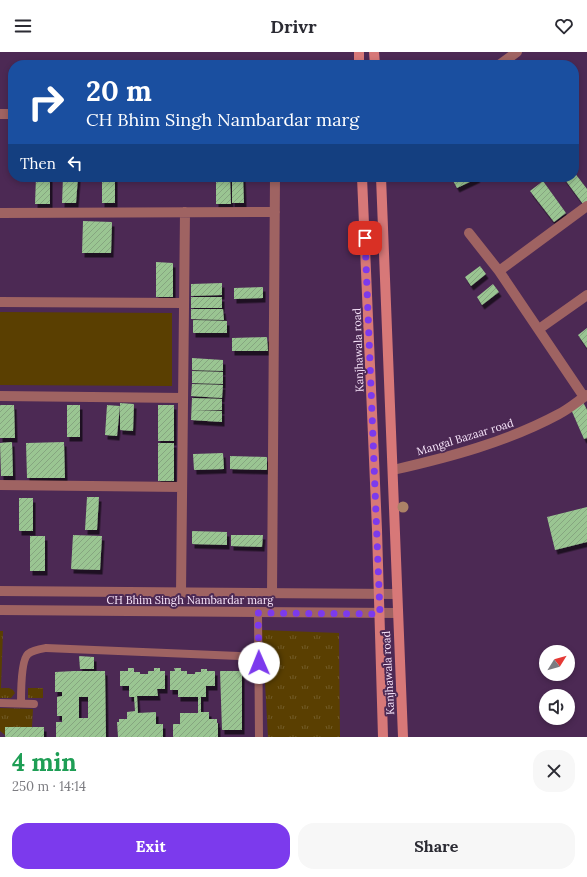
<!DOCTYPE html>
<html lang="en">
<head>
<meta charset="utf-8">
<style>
	:root { --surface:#fff; --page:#f7f7f7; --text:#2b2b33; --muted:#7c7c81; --accent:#7c3aed }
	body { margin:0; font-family:Lora,serif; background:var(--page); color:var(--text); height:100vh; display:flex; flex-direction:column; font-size:15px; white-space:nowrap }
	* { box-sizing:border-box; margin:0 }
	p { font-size:13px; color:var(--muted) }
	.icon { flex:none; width:22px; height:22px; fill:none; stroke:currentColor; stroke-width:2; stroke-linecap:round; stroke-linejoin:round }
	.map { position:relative; height:685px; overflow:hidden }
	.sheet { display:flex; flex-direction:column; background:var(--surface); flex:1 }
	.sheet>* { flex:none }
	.guide { position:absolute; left:8px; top:8px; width:571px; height:122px; border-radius:16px; box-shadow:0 2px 6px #0003; background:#1a4fa0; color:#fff; overflow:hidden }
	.needle { width:26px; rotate:53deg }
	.fabs { position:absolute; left:539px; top:593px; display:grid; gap:8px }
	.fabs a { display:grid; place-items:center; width:36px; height:36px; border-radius:50%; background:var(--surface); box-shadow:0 2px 6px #0003; font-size:20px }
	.pin { position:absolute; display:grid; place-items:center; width:34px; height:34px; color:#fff; margin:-17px; border-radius:8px; box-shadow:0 2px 6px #0006 }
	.me { position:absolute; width:44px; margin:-22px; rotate:359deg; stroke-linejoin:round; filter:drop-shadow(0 0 3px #0008) }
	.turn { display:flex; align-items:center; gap:14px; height:84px; padding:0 12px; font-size:18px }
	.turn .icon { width:52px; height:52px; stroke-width:2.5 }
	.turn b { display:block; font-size:28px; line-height:34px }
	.then { display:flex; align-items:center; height:38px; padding:0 12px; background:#0003; gap:8px; font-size:15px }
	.round { display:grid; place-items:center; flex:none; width:42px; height:42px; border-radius:16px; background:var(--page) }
	.summary { display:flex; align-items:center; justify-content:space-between; height:68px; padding:0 12px }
	h1 { font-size:24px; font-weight:700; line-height:30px; color:#1e9e55 }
	.button { display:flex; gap:8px; margin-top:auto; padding:8px 12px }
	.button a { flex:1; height:46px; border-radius:16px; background:var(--accent); color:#fff; font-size:16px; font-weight:700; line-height:46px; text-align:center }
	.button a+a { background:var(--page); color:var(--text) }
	header { display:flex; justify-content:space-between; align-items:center; height:52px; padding:0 12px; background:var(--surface); font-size:18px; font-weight:700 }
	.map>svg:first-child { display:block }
	.grass { fill:url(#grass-tufts) }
	.green { fill:#5a3f01 }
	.building { fill:url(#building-hatch); fill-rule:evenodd; filter:url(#shadow) }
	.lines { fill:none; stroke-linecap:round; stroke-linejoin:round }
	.service { stroke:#9f6362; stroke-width:8 }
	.minor { stroke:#9f6362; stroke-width:10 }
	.tertiary { stroke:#9f6362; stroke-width:10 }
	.secondary { stroke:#d77878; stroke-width:10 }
	.tree { fill:#ac8267 }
	.route { stroke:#7c3aed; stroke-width:7; stroke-dasharray:0 12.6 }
	.labels { text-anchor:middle; stroke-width:4; stroke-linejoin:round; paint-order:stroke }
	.street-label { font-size:11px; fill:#f9e7fc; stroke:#4c2954 }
</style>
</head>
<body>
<header><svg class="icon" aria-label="menu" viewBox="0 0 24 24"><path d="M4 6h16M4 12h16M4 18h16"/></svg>Drivr<svg class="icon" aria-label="heart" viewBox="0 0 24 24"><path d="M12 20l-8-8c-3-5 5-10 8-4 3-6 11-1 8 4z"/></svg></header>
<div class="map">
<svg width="587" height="685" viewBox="0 0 587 685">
	<defs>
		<pattern id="grass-tufts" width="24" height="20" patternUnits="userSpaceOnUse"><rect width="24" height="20" fill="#5a3f01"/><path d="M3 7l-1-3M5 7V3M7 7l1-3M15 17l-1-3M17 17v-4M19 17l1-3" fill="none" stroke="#725b27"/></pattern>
		<pattern id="building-hatch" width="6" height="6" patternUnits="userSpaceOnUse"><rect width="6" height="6" fill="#9ac592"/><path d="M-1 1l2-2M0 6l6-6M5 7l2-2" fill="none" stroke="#86a580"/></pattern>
		<filter id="shadow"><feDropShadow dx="2.5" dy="4.5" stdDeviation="0" flood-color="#0009"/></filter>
	</defs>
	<rect width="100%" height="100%" fill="#4c2954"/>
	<path class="grass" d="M262,578L339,581L340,685H268Z
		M0,579H3L1,636H9L13,638L15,641L11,646H0Z
		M28,636H43V646H28Z
		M0,656L33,657L32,675H5V683L0,679Z"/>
	<path class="green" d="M0,260L172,261V334L0,333Z"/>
	<path class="building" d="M574,120L587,137V149L583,152L563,125H574Z
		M36,125H50V152H35Z
		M63,125H78L76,151H62Z
		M102,125H115V151H102Z
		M216,125H230L231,152H216Z
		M232,125H243L244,151H232Z
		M451,125H477L478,126L457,136Z
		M543,129L566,161L554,170L530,139Z
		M83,169L112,170L111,201H82Z
		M156,210L173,211V245H156Z
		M480,214L486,222L471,234L465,225Z
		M222,231V243L191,244V232Z
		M493,232L499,240L482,253L477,245Z
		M263,235V246L234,247V236Z
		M191,245H222V256H191Z
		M191,257H223L224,268L191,267Z
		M193,268L227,269V281H193Z
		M587,276V296L578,283Z
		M267,285L268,299H232V286Z
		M192,306L223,308V319L192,318Z
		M192,319L223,320V332L192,331Z
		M192,332L223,333L222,346L191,344Z
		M192,346L222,347V358H193L222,359V370L191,368Z
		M583,350L587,358V386L584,387L570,355Z
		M120,351L134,352L133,379L120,378Z
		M0,353H14L15,386H0Z
		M67,353H80V385H67Z
		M107,353L120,354L117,384L105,383Z
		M158,353H174V389H158Z
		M12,390L13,424H1L0,391Z
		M64,390L65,426H27L26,391Z
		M158,391H174V429H158Z
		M223,401L224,417L194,418L193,402Z
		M230,404L267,405V418L230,417Z
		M87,445H99L97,478H85Z
		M19,446H33V479H19Z
		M587,455V490L555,498L547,465Z
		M192,479L227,480V493L192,492Z
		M73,483L102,484L100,518L71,517Z
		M231,483H263L262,495L231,494Z
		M30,484H45V519H30Z
		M79,604L94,605V617H80Z
		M128,616H134V620H140V622H148V619H154V616H160V619H165V637H157L158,644H137L138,661L156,660V672H163V685H118L117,670H119V667H127V660L135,659L134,645H129V634H120V619H128Z
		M174,616H181V619H187V622H195V620H201V617H207V619H215V634H206V645H201V660H209V667H217V671H218V685H173V672H180V661H198V645H178V638H170V619H175Z
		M74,619H105L106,685H56V670H62V664H57V645L62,644V640H55V620ZM79,645H88V666H79Z
		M220,619H242V678H222Z
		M5,675H44V685H5Z"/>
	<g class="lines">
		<path class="service" d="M258,561L259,685
			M0,651L34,652
			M21,651C21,641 21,608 28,602C33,598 40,597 46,596L239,604L251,609L259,626"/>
		<path class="minor" d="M0,62H13
			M0,161L275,160
			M469,181L499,219L584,345
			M499,219L587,154
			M0,250L184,251
			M539,277L587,243
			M0,344L183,346
			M393,418C450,405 507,390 559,362C569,357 578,349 587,343
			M0,433L182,435
			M0,539L397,542
			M181,541L185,160
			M272,542L275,125
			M0,558L398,561"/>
		<path class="tertiary" d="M499,13L517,0"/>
		<path class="secondary" d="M359,0V13
			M374,0L375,13
			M362,125L377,478L383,685
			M381,125L403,685"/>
	</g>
	<circle class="tree" cx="403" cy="455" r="5.5"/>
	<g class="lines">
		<path class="route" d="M259,611L258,561L380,562L365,186"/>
	</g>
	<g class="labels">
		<g class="street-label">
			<text transform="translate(358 298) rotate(-92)" y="4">Kanjhawala road</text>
			<text transform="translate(465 385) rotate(-17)" y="4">Mangal Bazaar road</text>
			<text x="190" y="552">CH Bhim Singh Nambardar marg</text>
			<text transform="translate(388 621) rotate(-93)" y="4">Kanjhawala road</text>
		</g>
	</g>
</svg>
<div class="fabs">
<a><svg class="needle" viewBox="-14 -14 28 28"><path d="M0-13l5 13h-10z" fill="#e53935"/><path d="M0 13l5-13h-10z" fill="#7c7c81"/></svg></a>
<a><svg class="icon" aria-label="sound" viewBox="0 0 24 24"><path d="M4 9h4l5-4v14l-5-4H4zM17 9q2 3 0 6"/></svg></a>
</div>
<div class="pin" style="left:365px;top:186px;background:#d93025"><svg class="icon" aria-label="arrive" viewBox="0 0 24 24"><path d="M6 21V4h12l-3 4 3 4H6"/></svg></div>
<svg class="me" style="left:259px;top:611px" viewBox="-20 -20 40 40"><circle r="19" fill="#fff"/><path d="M0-13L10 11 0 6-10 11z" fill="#7c3aed"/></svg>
<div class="guide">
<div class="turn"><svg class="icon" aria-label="right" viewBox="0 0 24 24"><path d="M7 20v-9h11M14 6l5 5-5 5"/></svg><div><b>20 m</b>CH Bhim Singh Nambardar marg</div></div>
<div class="then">Then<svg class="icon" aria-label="left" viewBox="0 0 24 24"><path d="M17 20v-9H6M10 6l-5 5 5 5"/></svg></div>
</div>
</div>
<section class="sheet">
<div class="summary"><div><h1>4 min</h1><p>250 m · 14:14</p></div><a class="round"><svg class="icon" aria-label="close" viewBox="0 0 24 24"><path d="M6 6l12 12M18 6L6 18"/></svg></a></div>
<div class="button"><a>Exit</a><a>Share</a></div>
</section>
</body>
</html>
